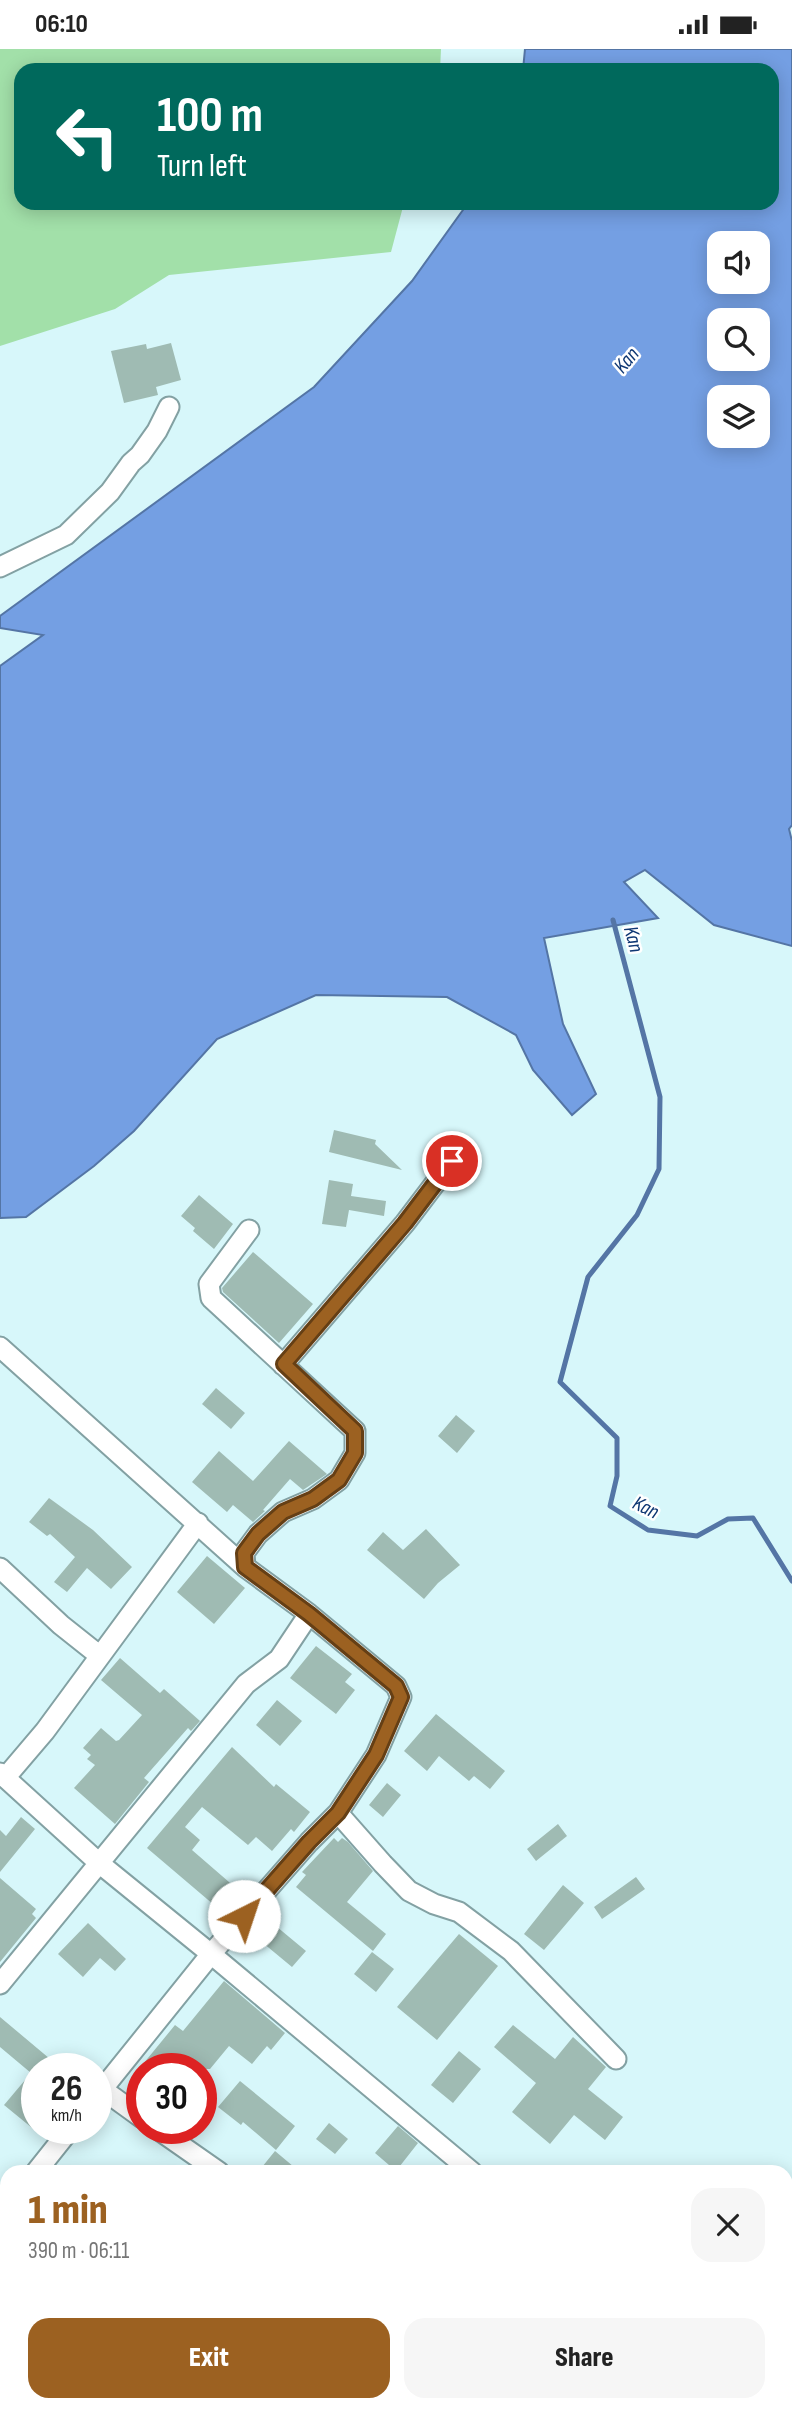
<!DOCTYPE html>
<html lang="en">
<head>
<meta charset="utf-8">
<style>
	:root { --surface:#fff; --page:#f6f6f6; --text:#222; --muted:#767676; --accent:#9c6121 }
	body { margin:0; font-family:"Sofia Sans Condensed",sans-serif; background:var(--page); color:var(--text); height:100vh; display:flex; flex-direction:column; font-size:26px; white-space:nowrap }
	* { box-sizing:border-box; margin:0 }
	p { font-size:23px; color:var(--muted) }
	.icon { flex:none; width:38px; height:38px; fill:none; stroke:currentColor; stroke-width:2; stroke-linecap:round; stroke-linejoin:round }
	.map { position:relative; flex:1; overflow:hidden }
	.panel { position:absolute; left:0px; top:2116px; width:793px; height:247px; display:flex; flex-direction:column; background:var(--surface); border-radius:21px 21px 0 0; box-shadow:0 4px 18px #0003 }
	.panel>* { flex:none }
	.top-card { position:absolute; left:14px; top:14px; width:765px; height:147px; border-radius:21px; box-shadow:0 4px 18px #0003; background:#00695c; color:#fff; overflow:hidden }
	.controls { position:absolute; left:707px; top:182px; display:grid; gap:14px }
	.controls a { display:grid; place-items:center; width:63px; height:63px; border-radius:14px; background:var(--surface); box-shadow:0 4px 18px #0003; font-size:35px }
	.speed { position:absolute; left:21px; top:2004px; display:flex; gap:14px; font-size:35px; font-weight:700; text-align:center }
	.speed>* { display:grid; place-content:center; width:91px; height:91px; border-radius:50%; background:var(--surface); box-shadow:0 4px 18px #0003; line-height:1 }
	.speed small { font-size:18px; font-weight:400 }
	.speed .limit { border:10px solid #d22; background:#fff; color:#111 }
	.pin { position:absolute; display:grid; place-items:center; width:60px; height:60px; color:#fff; margin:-30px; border:4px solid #fff; border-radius:50%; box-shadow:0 2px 7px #0007 }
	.me { position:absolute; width:77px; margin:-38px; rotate:41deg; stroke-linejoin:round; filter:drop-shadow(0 0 5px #0008) }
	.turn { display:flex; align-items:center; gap:24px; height:147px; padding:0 28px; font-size:32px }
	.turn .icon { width:91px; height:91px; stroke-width:2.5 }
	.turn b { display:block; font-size:49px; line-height:60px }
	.round { display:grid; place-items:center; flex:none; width:74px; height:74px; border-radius:21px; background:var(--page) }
	.overview { display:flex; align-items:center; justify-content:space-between; height:119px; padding:0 28px }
	h1 { font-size:42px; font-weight:800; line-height:52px; color:var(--accent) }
	.button { display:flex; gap:14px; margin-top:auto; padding:14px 28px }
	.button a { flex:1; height:80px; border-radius:21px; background:var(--accent); color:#fff; font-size:28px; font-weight:800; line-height:80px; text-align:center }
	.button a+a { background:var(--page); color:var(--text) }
	.status { display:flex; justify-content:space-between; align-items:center; height:49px; padding:0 35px; background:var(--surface); direction:ltr }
	.status svg { height:19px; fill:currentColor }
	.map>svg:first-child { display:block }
	.green { fill:#a2e0a9 }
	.water { fill:#749fe3; stroke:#5475a5; stroke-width:2; fill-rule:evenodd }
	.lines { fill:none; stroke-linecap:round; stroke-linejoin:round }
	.stream { stroke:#5475a5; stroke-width:5 }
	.building { fill:#9fbbb3 }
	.minor-casing { stroke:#83a1a3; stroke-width:23 }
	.minor { stroke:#fff; stroke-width:19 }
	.route-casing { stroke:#653f15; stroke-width:18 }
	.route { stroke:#9c6121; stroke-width:12 }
	.labels { text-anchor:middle; stroke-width:5; stroke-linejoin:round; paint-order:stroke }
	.water-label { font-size:21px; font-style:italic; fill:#0f3773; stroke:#fff }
</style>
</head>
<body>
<div class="status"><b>06:10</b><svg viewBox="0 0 49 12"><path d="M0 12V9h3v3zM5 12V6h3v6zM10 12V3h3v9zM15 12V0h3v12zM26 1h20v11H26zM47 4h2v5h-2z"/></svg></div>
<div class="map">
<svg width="792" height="2361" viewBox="0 0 792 2361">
	<rect width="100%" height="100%" fill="#d7f7fa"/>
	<path class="green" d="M0,0H441L440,21H21V154H404L391,203L169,226L115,260L0,297Z"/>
	<path class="water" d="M525,0H792V776L789,780L792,792V897L714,876L645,821L624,833L658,869L544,889L563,975L596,1045L572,1066L533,1021L516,986L447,948L316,946L217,990L134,1082L94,1117L26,1168L0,1169V617L43,586L0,579V567L314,338L412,232L468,154H772V21H523ZM719,194H758V233H719ZM719,271H758V310H719ZM719,348H758V387H719Z"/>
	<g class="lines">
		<path class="stream" d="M613,871L660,1048L659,1120L637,1166L588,1228L560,1333L617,1389V1427L610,1457L648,1481L697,1487L728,1470L753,1469L792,1532"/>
	</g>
	<path class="building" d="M171,294L181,331L156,338L158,346L124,354L111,302L146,295L147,300Z
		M334,1081L376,1091L375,1095L402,1121L329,1103Z
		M329,1131L353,1135L351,1147L386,1152L384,1167L349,1161L346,1178L322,1175Z
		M199,1146L233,1175L214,1200L193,1182L195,1179L181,1167Z
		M253,1203L313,1255L279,1294L223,1243L222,1239Z
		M216,1339L245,1364L231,1380L202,1355Z
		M456,1366L475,1382L457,1404L438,1387Z
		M289,1392L327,1425L303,1441L290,1430L263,1461L265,1462L253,1473L233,1456L227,1463L192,1433L219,1402L253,1432Z
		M49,1449L93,1481L132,1518L111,1540L87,1519L67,1543L54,1533L75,1508L50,1485L47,1487L29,1473Z
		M426,1480L460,1516L438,1534L424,1550L367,1501L383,1483L403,1501Z
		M207,1507L245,1539L214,1575L177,1543Z
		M316,1597L352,1625L345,1633L355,1641L336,1665L290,1629Z
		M120,1609L160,1644L164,1640L200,1672L191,1682L188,1679L144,1729L149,1733L115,1775L74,1739L95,1716L87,1710L91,1706L83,1699L101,1679L116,1692L119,1691L142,1666L101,1631Z
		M277,1651L302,1672L280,1697L256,1676Z
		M436,1665L505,1722L490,1740L474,1727L469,1732L439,1707L427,1722L404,1702Z
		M232,1698L274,1738L276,1735L310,1763L294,1783L291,1780L272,1802L256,1788L248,1796L202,1758L185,1778L200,1791L192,1801L244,1846L227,1867L147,1799Z
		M387,1734L401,1746L383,1768L369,1756Z
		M21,1768L35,1780L0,1823V1781L6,1787Z
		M558,1775L567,1787L536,1812L527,1800Z
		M334,1789L338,1793L342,1789L348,1793L373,1822L347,1853L386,1885L373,1902L296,1838L306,1826L302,1823Z
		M636,1828L645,1840L602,1870L594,1858Z
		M0,1829L36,1860L32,1865L36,1869L0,1913Z
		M563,1836L584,1854L544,1901L524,1885Z
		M265,1868L306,1902L292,1918L251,1884Z
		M88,1874L126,1910L115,1922L100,1909L83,1928L58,1905Z
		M459,1885L498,1917L437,1991L397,1958Z
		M372,1903L394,1920L376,1943L354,1925Z
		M224,1932L285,1984L271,2001L267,1997L252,2015L229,1997L210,2020H139L175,1976L183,1982Z
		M0,1968L62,2020H37V2083L4,2056L31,2024L0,1998Z
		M513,1976L555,2010L573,1988L606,2018L588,2040L623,2068L605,2091L574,2066L550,2095L512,2063L536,2034L494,1998Z
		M459,2002L481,2020L453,2054L431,2036Z
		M240,2032L295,2077L276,2101L243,2073L241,2076L218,2058Z
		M329,2074L348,2090L335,2105L316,2090Z
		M398,2077L418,2094L396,2122L375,2104Z
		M275,2102L300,2123H258Z"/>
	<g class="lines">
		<defs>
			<path id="minor" d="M0,518L66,486L110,443L131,414L140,406L157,382L169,358
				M0,1298L245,1518L309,1565L396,1637L401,1648L376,1706L338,1764L309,1793L211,1905L96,2048
				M283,1316L405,1174L452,1112
				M245,1518L244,1504L258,1485L283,1463L313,1450L339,1431L355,1404V1382L211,1249L209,1235L249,1181
				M0,1519L61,1576L100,1607
				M0,1724L99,1814L211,1905L472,2123
				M5,1729L45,1682L198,1474
				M338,1764L383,1815L409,1842L434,1855L459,1863L511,1902L616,2010
				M0,1935L246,1635L279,1610L309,1565
				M102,2040L142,2069
				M156,2079L219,2123
				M36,2123L71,2079
				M0,2168L7,2159
				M0,2319L7,2313
				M210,2356L217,2361
				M366,2361L371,2356"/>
		</defs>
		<use href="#minor" class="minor-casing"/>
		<use href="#minor" class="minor"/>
	</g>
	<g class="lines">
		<defs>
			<path id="route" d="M244,1867L309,1793L338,1764L376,1706L401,1648L396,1637L309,1565L245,1518L244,1504L258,1485L283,1463L313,1450L339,1431L355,1404V1382L284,1315L405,1174L452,1112"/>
		</defs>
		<use href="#route" class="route-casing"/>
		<use href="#route" class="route"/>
	</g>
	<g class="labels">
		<g class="water-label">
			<text transform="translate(626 311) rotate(-50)" y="7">Kan</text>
			<text transform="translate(634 890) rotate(75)" y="7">Kan</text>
			<text transform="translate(646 1458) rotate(26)" y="7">Kan</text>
		</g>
	</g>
</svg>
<div class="controls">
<a><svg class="icon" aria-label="sound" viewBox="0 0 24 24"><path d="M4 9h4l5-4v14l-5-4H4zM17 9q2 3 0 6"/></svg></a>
<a><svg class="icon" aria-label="search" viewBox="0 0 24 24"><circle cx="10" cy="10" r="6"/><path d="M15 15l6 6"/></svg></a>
<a><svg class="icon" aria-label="layers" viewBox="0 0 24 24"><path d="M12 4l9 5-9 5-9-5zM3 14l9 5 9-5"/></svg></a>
</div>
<div class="speed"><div>26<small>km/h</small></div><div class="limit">30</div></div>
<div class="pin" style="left:452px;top:1112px;background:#d93025"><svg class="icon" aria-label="arrive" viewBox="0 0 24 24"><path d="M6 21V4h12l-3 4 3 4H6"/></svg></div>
<svg class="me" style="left:244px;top:1867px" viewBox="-20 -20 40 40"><circle r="19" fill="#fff"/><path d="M0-13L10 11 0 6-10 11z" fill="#9c6121"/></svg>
<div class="top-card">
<div class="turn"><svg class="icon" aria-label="left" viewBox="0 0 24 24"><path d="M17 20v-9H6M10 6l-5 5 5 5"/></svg><div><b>100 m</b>Turn left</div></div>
</div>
<section class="panel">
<div class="overview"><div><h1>1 min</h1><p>390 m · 06:11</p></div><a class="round"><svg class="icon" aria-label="close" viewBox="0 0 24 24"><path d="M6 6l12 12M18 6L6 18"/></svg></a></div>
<div class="button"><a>Exit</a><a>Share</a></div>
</section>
</div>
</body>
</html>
